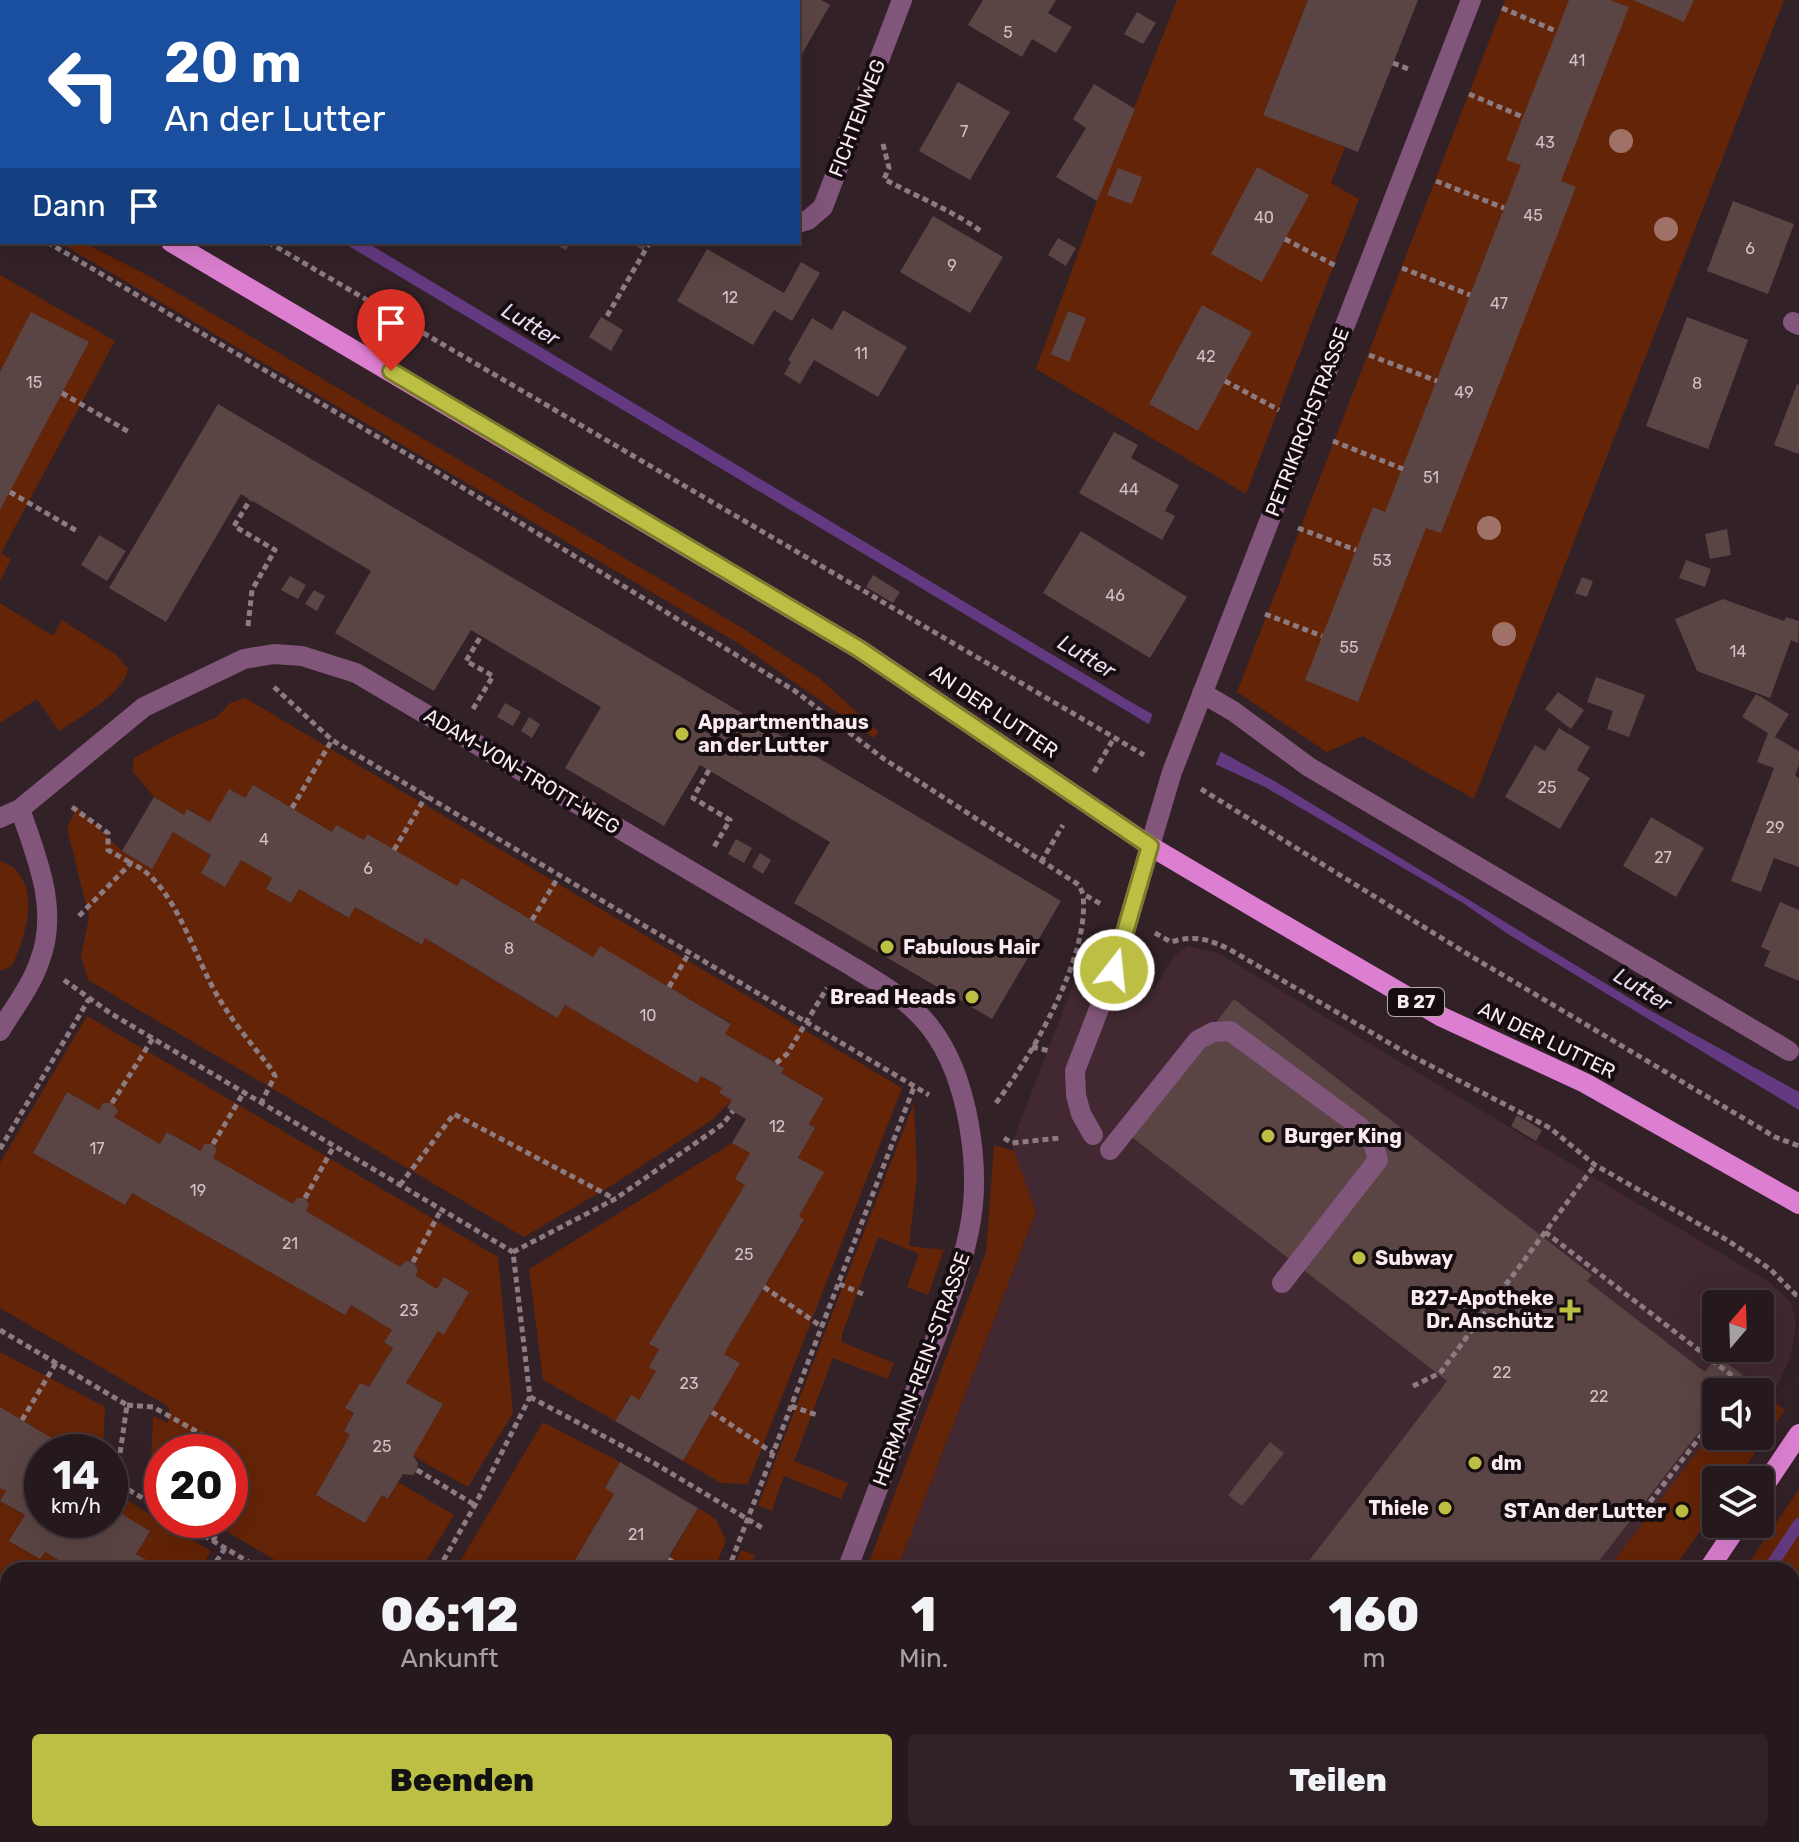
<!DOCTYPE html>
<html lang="de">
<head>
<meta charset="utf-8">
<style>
	:root { --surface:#26191e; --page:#2e2227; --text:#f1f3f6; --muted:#a4a0a4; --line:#42383c; --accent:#bcbf43 }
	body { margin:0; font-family:Rubik,sans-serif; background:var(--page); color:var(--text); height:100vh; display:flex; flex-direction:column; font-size:30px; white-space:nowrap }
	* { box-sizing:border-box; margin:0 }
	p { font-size:26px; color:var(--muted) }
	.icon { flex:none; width:44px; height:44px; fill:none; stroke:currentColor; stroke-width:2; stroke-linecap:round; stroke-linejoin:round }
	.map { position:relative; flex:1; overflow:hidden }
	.sheet { position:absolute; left:0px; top:1562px; width:1800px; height:280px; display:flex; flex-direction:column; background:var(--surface); border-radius:24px 24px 0 0; box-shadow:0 8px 32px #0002,0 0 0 2px var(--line) }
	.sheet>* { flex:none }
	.banner { position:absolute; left:0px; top:0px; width:800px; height:244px; box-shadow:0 8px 32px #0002,0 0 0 2px var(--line); background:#1a4fa0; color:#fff; overflow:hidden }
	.needle { width:52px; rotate:19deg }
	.controls { position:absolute; left:1702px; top:1290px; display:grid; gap:16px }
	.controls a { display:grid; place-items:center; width:72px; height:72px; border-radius:8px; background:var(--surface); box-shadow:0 8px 32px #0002,0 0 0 2px var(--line); font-size:40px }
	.speed { position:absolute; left:24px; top:1434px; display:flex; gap:16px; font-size:40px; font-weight:700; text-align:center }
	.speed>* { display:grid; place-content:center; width:104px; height:104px; border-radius:50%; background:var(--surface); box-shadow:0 8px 32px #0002,0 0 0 2px var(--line); line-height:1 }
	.speed small { font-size:20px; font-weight:400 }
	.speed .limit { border:12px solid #d22; background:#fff; color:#111 }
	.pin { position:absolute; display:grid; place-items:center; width:68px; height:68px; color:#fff; margin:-82px -34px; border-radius:50% 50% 50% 0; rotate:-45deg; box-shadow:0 0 8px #0007 }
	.pin .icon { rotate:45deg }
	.me { position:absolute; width:88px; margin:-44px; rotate:16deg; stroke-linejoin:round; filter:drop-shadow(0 0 6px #0008) }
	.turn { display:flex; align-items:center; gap:28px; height:168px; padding:0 32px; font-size:36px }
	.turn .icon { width:104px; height:104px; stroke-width:2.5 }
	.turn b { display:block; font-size:56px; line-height:68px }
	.then { display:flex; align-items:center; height:76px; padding:0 32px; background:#0003; gap:16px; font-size:30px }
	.eta { display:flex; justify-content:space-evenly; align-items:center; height:136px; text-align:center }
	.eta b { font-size:48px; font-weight:800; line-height:56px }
	.primary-button { display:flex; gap:16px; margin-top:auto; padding:16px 32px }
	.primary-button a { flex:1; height:92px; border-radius:8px; background:var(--accent); color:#111; font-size:32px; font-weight:800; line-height:92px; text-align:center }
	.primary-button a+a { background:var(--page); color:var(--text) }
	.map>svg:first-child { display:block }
	.built { fill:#412831; fill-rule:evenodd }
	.green { fill:#642407 }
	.water { fill:#633a81 }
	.pier { fill:#332128 }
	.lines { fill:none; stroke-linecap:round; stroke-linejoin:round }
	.stream { stroke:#633a81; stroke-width:12 }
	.building { fill:#5b4444 }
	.path { stroke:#8c7c82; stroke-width:5; stroke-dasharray:6 4; stroke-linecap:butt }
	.service { stroke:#82557b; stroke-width:20 }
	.minor { stroke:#82557b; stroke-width:20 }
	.primary { stroke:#dd7fd1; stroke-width:20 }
	.tree { fill:#a07166 }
	.route-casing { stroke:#7a7c2c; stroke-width:20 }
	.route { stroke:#bcbf43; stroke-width:14 }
	.poi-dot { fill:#bcbf43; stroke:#160d10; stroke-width:3 }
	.labels { text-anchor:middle; stroke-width:8; stroke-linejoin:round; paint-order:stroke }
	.number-label { font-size:16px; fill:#d2c1c5 }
	.shield { fill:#160d10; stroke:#b5a8ad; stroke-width:2 }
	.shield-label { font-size:18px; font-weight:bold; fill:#f9ebf0 }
	.street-label { font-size:20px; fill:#f9ebf0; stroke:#160d10 }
	.poi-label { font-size:20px; font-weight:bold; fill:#f9ebf0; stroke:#160d10; text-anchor:start }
	.water-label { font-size:22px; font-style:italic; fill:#e7ddf1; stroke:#160d10 }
</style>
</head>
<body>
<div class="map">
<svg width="1799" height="1842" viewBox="0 0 1799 1842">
	<rect width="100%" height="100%" fill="#332128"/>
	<path class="built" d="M1188,946L1218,953L1769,1282L1791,1302L1796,1324L1790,1358L1771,1399L1750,1383L1742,1392H1716V1427L1607,1570H897L1036,1213L1016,1162L1012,1143L1080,967L1154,989L1174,956ZM1716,1304H1760V1348H1716Z
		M795,1834H1414L1411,1842H802Z"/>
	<path class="green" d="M1177,0H1308L1263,114L1345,147L1331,183L1359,199L1246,494L1036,369L1097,201Z
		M1505,0H1784L1474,799L1363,736L1327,752L1237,692Z
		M59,242H82L149,276L739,626L819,678L879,732L874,738L741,645Z
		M0,275L115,341L1,553L11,559L0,581Z
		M0,603L53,636L62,620L115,654L128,668C126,693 78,718 59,731L37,699L0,723Z
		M245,698L902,1088L748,1484L721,1483L683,1461L740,1363L724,1354L804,1221L799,1216L823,1172L798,1158L815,1128L809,1124L824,1098L781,1073L783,1067L725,1034L731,1023L600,947L593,957L462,878L457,886L367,835L364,840L336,825L332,832L253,785L245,798L210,822L188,809L184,815L154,797L132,771L134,758L175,735L217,717L230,703Z
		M77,807L122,851L152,868L173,832L211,855L201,873L225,887L241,860L272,878L266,889L291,903L299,889L348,918L355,907L421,945L425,938L556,1018L565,1005L696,1082L701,1076L722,1088L720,1093L732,1100L712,1120L614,1184L524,1237L88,980L81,956L89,917L67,828Z
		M0,860C5,863 13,866 16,870C40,897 24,938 12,966L0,971Z
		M87,1016L498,1257L513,1413L468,1487L413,1456L443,1404L406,1383L438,1331L444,1334L469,1292L445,1277L437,1289L416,1276L418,1269L413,1262L405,1261L400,1267L306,1211L309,1205L293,1204L213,1158L217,1150L213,1144H204L201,1151L168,1132L160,1144L114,1117L112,1103H103L99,1110L67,1092L33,1153L125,1205L132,1193L345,1315L351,1305L392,1330L384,1342L393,1348L369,1387L346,1408L354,1413L344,1431L350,1435L316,1495L365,1523L382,1495L389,1499L398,1482L454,1515L421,1570H292L207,1520H230V1452H162V1493L150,1486L153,1416L168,1423L169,1407L0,1308V1163Z
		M914,1103L917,1176L909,1246L944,1250L928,1295L907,1287L919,1254L878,1237L842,1334V1342L894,1363L888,1379L833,1358L794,1461L848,1483L841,1499L784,1476L772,1511L758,1505Z
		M732,1143L750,1153L735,1179L745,1185L650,1344L659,1349L649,1366L656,1371L639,1400L630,1395L615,1421L543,1380L529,1269Z
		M994,1145L1014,1151L1036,1212L897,1570H866L986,1252Z
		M0,1352L105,1407L103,1452H62L65,1446L0,1407Z
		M1749,1383L1785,1410L1736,1480H1716V1508L1673,1570H1607L1716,1427V1436H1760V1392H1742Z
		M543,1422L620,1462L605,1488L614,1494L569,1570H455Z
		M0,1488L6,1491L0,1501L25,1515L10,1541L40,1559L45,1552L75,1570H8V1637L0,1633Z
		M1799,1489V1709L1792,1716V1570H1744Z
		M110,1490L211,1551L200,1570C189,1570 173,1573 162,1569C132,1560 110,1520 110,1490Z
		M698,1508L716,1519L726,1541L714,1570H662Z
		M741,1550L755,1555L750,1570H733Z
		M0,1735L8,1739V1834H336L349,1842H0Z
		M383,1834H445L442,1838L448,1842H396Z
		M540,1834H611L608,1842H539L536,1840Z
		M630,1834H682L703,1842H651L644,1840L643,1842H627Z
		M768,1834H795L802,1842H765Z
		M1414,1834H1499L1493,1842H1411Z
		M1565,1834H1685L1677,1842H1560Z"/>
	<path class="water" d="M342,242H366L1136,705L1276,782L1644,1007L1799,1092V1110L1508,934L1463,903L1265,787L1217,765Z"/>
	<path class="pier" d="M1154,710L1222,749L1214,768L1148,727Z"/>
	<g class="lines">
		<path class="stream" d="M1768,1570L1799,1524
			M1590,1842L1596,1834"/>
	</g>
	<path class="building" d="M798,0H821L830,5L798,61Z
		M983,0H1056L1048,13L1072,27L1056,53L1032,39L1022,57L968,25Z
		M1308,0H1418L1358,152L1263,115Z
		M1569,0H1610L1629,7L1561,181L1576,187L1441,533L1426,528L1358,702L1305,680L1373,507L1385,512L1521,165L1506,160Z
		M1633,0H1694L1684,22Z
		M1137,12L1156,23L1143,44L1124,34Z
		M958,82L1010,112L970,180L919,151Z
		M1094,84L1135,109L1097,201L1056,177L1086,128L1073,119Z
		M1257,167L1309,195L1262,282L1211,254Z
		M1118,168L1142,177L1132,204L1107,195Z
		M1733,201L1794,224L1768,294L1707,271Z
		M933,216L1003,257L970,313L900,272Z
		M1058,238L1076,248L1066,266L1048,255Z
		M551,242H571L566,250Z
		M629,242H648L643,250Z
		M707,249L784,293L801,262L820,273L792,321L774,310L753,345L677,301Z
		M1202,305L1252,332L1198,431L1149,404Z
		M843,310L907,347L878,397L814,360L800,384L784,374L791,362L788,360L812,318L832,330Z
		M1068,311L1086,318L1069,362L1051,354Z
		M31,312L89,342L0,510V372Z
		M601,317L623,330L611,351L589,337Z
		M1687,317L1748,340L1708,449L1646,426Z
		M1797,384L1799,385V454L1774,445Z
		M218,404L1061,901L992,1019L794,903L830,842L700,765L664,826L565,768L601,707L481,636L471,630L434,691L335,633L371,571L241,494L166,622L109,588Z
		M1114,432L1138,445L1131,458L1179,485L1165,511L1175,516L1162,540L1079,493Z
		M1727,529L1731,555L1710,559L1705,534Z
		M1081,531L1187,597L1150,658L1043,593Z
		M99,535L126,551L107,581L81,565Z
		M1686,560L1711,569L1705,587L1679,578Z
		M873,575L900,592L893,603L866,587Z
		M290,576L306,585L298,599L281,590Z
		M1582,577L1593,581L1587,597L1575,593Z
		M314,590L325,596L317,611L305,604Z
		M1723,599L1784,621L1786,617L1799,621L1798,643L1791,640L1770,698L1697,671L1675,619Z
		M1596,677L1645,695L1629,737L1607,729L1613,711L1587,702Z
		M1558,692L1584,710L1571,729L1545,709Z
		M1756,694L1789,714L1775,737L1799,751V765L1795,776L1799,778V867L1774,858L1761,892L1731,881L1774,768L1757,762L1768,733L1742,717Z
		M505,703L521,712L513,726L497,717Z
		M529,717L540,724L532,738L521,731Z
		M1559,728L1590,747L1577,770L1590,778L1560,829L1505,797L1535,745L1545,751Z
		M253,785L332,832L336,825L364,840L367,834L457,886L462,878L593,957L600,946L731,1024L725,1034L784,1068L781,1073L824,1098L809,1124L815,1128L798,1158L824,1172L799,1216L804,1220L724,1354L740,1363L683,1461L615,1421L631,1395L639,1400L656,1371L649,1367L659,1349L649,1344L745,1185L735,1179L750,1153L732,1143L746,1119L727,1108L732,1100L719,1093L722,1088L701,1076L697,1083L565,1005L557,1018L425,938L422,945L355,907L349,918L299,889L291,903L266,889L272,878L241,860L225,887L201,873L211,855L173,832L152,869L122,851L154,797L184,815L187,809L210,822L229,789L245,798Z
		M1651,817L1704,848L1676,897L1623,866Z
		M736,839L752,848L744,863L728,854Z
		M760,853L771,860L763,874L752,867Z
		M1780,902L1799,910V981L1764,966L1770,951L1761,947Z
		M1234,999L1592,1275L1587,1281L1705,1372L1717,1356L1743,1375L1730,1392H1716V1410L1592,1570H1302L1447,1381L1129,1135Z
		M67,1092L99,1110L103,1103H112L118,1111L114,1117L160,1144L167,1132L201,1151L204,1144H213L217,1150L213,1158L293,1204L297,1198H305L309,1205L306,1211L400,1267L405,1261L413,1262L418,1269L416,1276L437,1289L444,1277L469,1292L444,1335L438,1331L406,1383L443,1404L413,1456L418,1463L417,1470L413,1475L403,1474L388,1499L382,1495L365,1523L316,1495L350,1435L344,1431L354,1413L345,1408L360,1383L369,1387L393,1348L384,1342L392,1330L351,1305L345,1315L132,1193L125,1205L33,1153Z
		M1517,1115L1542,1130L1536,1141L1511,1126Z
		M0,1407L65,1446L62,1452H42V1520H110V1507L150,1531L136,1554L163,1570H75L45,1552L40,1559L9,1541L25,1515L0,1501L6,1491L0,1488Z
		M1270,1442L1284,1453L1242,1506L1228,1495Z
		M620,1462L698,1508L661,1570H569L614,1494L605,1488Z
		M1683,1501L1692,1508L1681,1522L1673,1515Z
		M1799,1709V1842H1677L1685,1834H1792V1716Z
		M445,1834H540L535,1842H448L442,1838Z
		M1094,1834H1388L1382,1842H1105Z"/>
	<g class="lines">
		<path class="path" d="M1502,8L1556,31
			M1393,63L1411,70
			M0,81L2,82
			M1469,94L1523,117
			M883,144L889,168L884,179C917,197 952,210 982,232
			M1436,181L1504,208
			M0,215L2,216
			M1285,239L1336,266
			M47,242L429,467L795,691L884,759L1079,885L1083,894L1101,904
			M268,242L1144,755
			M1402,268L1470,295
			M607,316L650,242
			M1369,355L1437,381
			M1225,381L1279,410
			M62,393L129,432
			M1333,441L1403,469
			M10,492L77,531
			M1298,528L1356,550
			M1265,614L1322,636
			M248,626L252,590L275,550L234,526L250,500
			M274,687L332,740L929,1095
			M473,709L493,676L466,661L481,636
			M709,770L693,798L730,820L714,847
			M1094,772L1114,738
			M1201,789L1469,955L1775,1137L1799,1146
			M72,807L108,833V850L131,863
			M292,808L332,740
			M394,850L426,796
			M1041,862L1063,825
			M79,916L131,863C176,883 194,959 220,1000C235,1025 254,1047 272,1070L275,1076L261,1103
			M532,920L559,876
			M1155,933L1171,942C1194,935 1208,939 1229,949L1408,1054L1550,1128L1595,1165L1727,1240L1770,1269L1796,1295L1799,1296
			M64,980L110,1013L513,1252L530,1397L475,1505L438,1570
			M669,987L689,953
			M1032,1047L1050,1051
			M776,1063L787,1054L827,988
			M112,1103L153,1038
			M996,1103C1033,1054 1090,956 1083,895
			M1004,1138L1012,1143L1060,1138
			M213,1144L244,1092
			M0,1149L89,999
			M400,1185L454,1114L615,1199
			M305,1198L334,1146
			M1545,1232L1739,1381L1742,1383L1735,1392
			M513,1252L615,1199L723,1124L733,1111
			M413,1262L441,1210
			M839,1284L863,1294
			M764,1287L822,1327
			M0,1330L127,1405L116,1482L162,1510
			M1413,1386L1440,1373L1595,1165
			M530,1397L654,1463L764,1529
			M127,1405L153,1407L226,1448L225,1452
			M791,1406L817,1415
			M712,1412L773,1453
			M22,1420L56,1363
			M417,1470L475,1505
			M110,1494L116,1482
			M230,1498L233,1500L230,1507
			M1650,1502L1716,1416
			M178,1520L262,1570
			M213,1541L223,1520
			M668,1559L686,1570
			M211,1570L225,1548
			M728,1570L914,1087
			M0,1833L15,1842
			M359,1834L372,1842
			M788,1834H796
			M303,1842L304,1834
			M622,1842L626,1834"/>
		<path class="service" d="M1093,1135L1081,1114L1076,1095L1075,1071L1114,970L1150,846
			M1110,1150L1198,1040L1213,1032L1230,1031L1359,1126L1373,1142L1378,1160L1282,1283"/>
		<path class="minor" d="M403,0L407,2
			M798,223L808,220L823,207L902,0
			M1793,322L1799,325
			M1202,693L1233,711L1309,767L1789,1051
			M0,818L20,809L144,707L244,659L274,654L302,656L356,673L843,961C874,980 907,997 930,1027C969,1077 982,1170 969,1231C957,1289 933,1344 912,1399C890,1456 869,1513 847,1570
			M1150,846L1172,772L1471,0
			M0,1031C13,1009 32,985 40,960C59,909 37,858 20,809
			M750,1842L753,1834"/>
		<path class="primary" d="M0,155L2,156
			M171,242L859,649L1150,846L1255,908L1442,1017L1585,1083L1799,1204
			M1760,1492L1799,1434
			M1708,1570L1739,1524
			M1528,1842L1532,1834"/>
	</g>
	<g class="tree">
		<circle cx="1621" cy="141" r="12"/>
		<circle cx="1666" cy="229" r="12"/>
		<circle cx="1489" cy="528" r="12"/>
		<circle cx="1504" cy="634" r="12"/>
	</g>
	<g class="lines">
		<defs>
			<path id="route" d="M391,371L859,649L1150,846L1114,970"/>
		</defs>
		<use href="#route" class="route-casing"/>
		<use href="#route" class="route"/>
	</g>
	<g class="poi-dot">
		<circle cx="682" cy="734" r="8"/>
		<circle cx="887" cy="947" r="8"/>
		<circle cx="972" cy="997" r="8"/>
		<circle cx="1268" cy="1136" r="8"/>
		<circle cx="1359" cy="1258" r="8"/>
		<path d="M1566 1298h8v8h8v8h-8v8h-8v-8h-8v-8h8z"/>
		<circle cx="1475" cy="1463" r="8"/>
		<circle cx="1445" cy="1508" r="8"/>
		<circle cx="1682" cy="1511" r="8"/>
	</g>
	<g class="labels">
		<g class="number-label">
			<text x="1008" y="38">5</text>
			<text x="1577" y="66">41</text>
			<text x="964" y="137">7</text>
			<text x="1545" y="148">43</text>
			<text x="1533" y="221">45</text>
			<text x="1264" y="223">40</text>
			<text x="1750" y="254">6</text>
			<text x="952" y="271">9</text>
			<text x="730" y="303">12</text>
			<text x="1499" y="309">47</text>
			<text x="861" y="359">11</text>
			<text x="1206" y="362">42</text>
			<text x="34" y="388">15</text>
			<text x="1697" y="389">8</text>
			<text x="1464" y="398">49</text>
			<text x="1431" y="483">51</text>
			<text x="1129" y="495">44</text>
			<text x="1382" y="566">53</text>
			<text x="1115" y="601">46</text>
			<text x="1349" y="653">55</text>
			<text x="1738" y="657">14</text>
			<text x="1547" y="793">25</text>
			<text x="1775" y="833">29</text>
			<text x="264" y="845">4</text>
			<text x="1663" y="863">27</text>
			<text x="368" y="874">6</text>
			<text x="509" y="954">8</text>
			<text x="648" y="1021">10</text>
			<text x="777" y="1132">12</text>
			<text x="97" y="1154">17</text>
			<text x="198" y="1196">19</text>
			<text x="290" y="1249">21</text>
			<text x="744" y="1260">25</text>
			<text x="409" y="1316">23</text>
			<text x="1502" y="1378">22</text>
			<text x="689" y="1389">23</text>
			<text x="1599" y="1402">22</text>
			<text x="382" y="1452">25</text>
			<text x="636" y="1540">21</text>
		</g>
		<rect class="shield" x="1388" y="988" width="56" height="28" rx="6"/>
		<g class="shield-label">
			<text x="1416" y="1008">B 27</text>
		</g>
		<g class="street-label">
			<text transform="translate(857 118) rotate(-69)" y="7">FICHTENWEG</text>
			<text transform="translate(1307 422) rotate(-69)" y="7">PETRIKIRCHSTRASSE</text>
			<text transform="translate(994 711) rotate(34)" y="7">AN DER LUTTER</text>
			<text transform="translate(522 771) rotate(31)" y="7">ADAM-VON-TROTT-WEG</text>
			<text transform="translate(1547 1040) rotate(26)" y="7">AN DER LUTTER</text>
			<text transform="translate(921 1369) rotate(-70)" y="7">HERMANN-REIN-STRASSE</text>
		</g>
		<g class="poi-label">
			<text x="698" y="729">Appartmenthaus<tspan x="698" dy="23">an der Lutter</tspan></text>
			<text x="903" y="954">Fabulous Hair</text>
			<text x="956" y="1004" text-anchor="end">Bread Heads</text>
			<text x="1284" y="1143">Burger King</text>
			<text x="1375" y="1265">Subway</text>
			<text x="1554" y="1305" text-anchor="end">B27-Apotheke<tspan x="1554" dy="23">Dr. Anschütz</tspan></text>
			<text x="1491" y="1470">dm</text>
			<text x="1429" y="1515" text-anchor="end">Thiele</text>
			<text x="1666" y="1518" text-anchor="end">ST An der Lutter</text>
		</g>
		<g class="water-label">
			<text transform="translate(531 324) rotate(31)" y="8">Lutter</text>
			<text transform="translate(1087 656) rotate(31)" y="8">Lutter</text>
			<text transform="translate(1643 989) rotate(31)" y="8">Lutter</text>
		</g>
	</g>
</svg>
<div class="controls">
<a><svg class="needle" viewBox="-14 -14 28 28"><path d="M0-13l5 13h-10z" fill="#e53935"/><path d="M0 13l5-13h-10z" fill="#a4a0a4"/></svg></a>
<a><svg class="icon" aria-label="sound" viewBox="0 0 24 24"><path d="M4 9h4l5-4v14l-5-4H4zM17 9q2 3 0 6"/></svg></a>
<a><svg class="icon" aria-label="layers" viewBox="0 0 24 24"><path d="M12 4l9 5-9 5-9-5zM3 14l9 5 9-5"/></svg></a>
</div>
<div class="speed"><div>14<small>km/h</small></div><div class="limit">20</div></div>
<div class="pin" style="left:391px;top:371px;background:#d93025"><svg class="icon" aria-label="arrive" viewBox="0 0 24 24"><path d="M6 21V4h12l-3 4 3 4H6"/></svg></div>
<svg class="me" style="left:1114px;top:970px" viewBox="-20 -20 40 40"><circle r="17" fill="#bcbf43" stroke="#fff" stroke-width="3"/><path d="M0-11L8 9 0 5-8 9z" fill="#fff"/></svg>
<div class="banner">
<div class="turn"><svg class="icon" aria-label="left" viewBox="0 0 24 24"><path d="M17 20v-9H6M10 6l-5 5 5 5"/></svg><div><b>20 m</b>An der Lutter</div></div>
<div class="then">Dann<svg class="icon" aria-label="arrive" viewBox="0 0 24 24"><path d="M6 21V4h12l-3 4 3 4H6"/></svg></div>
</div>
<section class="sheet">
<div class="eta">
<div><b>06:12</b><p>Ankunft</p></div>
<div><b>1</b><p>Min.</p></div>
<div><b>160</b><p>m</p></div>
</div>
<div class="primary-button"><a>Beenden</a><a>Teilen</a></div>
</section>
</div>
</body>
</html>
